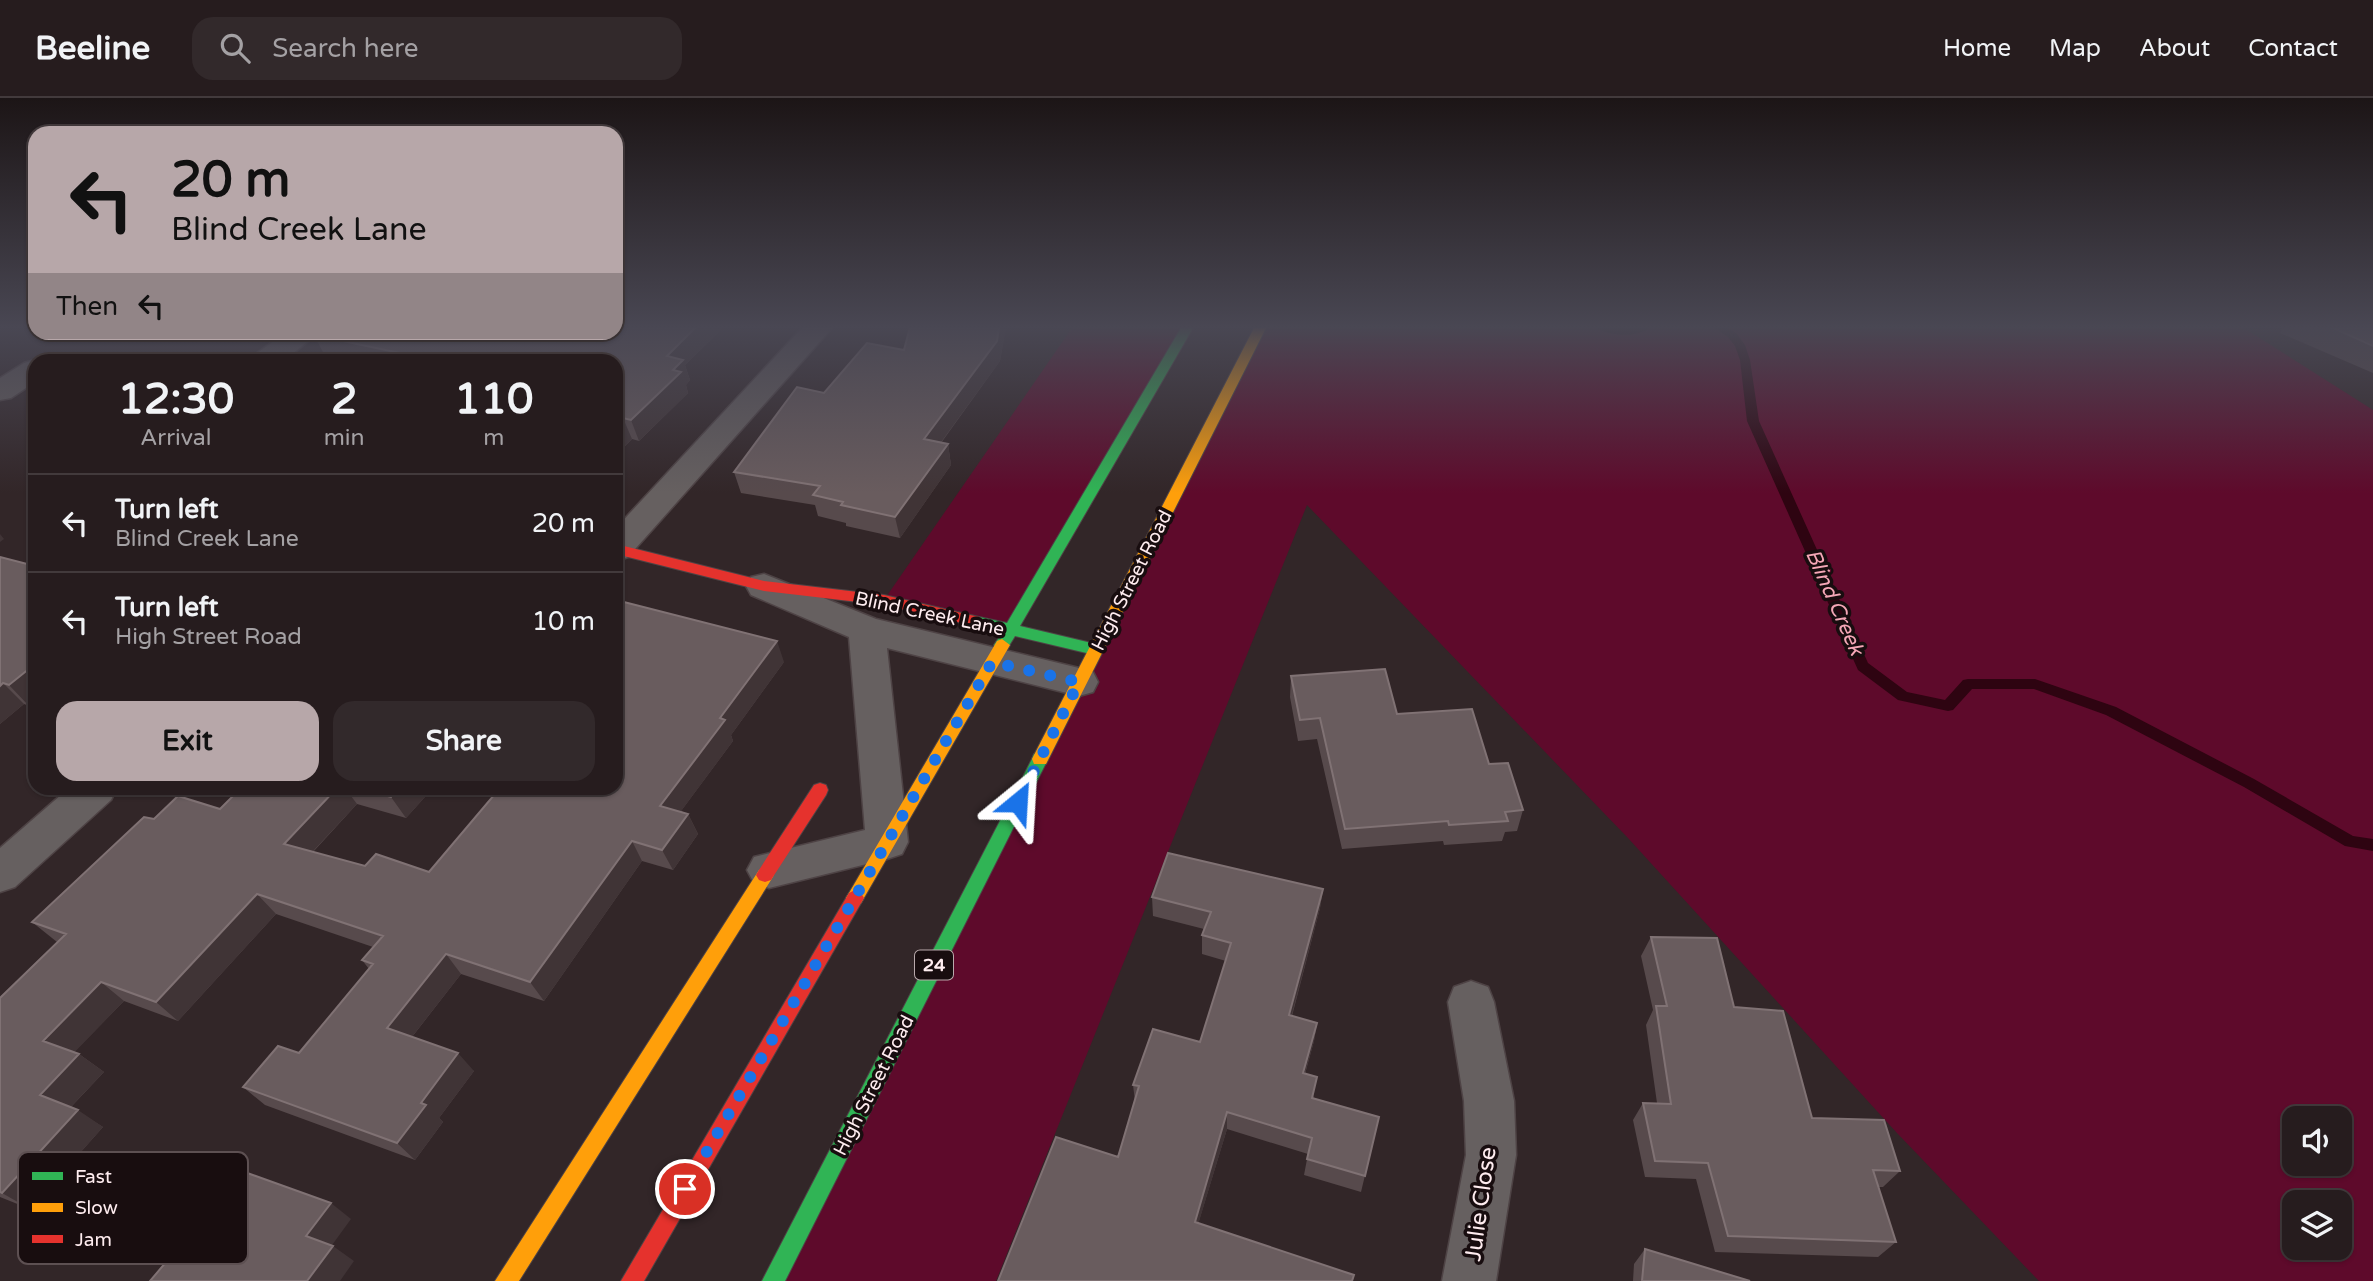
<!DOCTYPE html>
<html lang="en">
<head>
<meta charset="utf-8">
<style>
	:root { --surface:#261c1e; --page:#32292b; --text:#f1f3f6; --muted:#a4a1a4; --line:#423a3c; --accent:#b7a7a9 }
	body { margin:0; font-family:"Varela Round",sans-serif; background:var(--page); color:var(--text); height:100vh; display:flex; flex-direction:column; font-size:26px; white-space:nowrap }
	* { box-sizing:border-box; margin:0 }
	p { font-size:23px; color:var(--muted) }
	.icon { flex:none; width:38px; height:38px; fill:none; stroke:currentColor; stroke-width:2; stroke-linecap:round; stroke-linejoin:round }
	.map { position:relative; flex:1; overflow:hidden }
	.side { position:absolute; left:28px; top:256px; width:595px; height:441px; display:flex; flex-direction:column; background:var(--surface); border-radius:21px; box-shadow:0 2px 5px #0004,0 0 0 2px var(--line) }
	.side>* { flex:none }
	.top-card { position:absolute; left:28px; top:28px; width:595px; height:214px; border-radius:21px; box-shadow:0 2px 5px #0004,0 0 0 2px var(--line); background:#b7a7a9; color:#111; overflow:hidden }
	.controls { position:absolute; left:2282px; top:1008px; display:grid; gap:14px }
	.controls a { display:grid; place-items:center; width:70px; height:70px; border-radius:14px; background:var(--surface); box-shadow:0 2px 5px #0004,0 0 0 2px var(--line); font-size:35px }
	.pin { position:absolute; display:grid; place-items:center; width:60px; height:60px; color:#fff; margin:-30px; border:4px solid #fff; border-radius:50%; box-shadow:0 2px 7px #0007 }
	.me { position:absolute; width:77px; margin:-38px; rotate:27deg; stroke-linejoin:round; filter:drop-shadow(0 0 5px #0008) }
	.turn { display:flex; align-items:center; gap:24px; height:147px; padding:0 28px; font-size:32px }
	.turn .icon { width:91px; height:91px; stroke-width:2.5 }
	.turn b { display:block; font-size:49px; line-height:60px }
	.then { display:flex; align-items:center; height:66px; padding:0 28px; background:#0003; gap:14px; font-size:26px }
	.eta { display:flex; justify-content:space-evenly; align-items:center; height:119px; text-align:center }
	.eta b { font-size:42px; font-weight:700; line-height:49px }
	.primary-button { display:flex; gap:14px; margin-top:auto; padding:14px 28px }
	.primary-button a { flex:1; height:80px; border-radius:21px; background:var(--accent); color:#111; font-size:28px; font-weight:700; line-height:80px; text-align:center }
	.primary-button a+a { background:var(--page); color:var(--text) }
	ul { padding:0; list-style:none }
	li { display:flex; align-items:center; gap:21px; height:98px; padding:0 28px; border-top:2px solid var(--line) }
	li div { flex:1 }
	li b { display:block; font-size:26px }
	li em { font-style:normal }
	header { display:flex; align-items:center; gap:42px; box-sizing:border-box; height:98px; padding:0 35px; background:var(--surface); border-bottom:2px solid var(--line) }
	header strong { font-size:33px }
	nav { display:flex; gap:38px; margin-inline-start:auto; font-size:24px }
	.search { width:490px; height:63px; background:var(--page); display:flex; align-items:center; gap:18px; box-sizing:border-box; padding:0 24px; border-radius:21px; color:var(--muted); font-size:26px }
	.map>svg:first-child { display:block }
	.green { fill:#5e0a2b; fill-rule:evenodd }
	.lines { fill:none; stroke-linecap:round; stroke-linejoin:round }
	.stream { fill:#2e0411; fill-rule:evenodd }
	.street-casing { stroke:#4e4345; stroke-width:3 }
	.fast-casing { stroke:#4e4345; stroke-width:2 }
	.slow-casing { stroke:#4e4345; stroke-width:2 }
	.jam-casing { stroke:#4e4345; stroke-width:2 }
	.street { fill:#666060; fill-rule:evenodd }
	.fast { fill:#30b455; fill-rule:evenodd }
	.slow { fill:#ff9f0a; fill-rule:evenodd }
	.jam { fill:#e5322d; fill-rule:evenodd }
	.wall { fill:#574a4c }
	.shaded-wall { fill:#403436 }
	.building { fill:#695c5e; stroke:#807274; stroke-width:2 }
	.route { stroke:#1a73e8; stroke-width:12; stroke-dasharray:0 21.6 }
	.labels { text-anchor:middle; stroke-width:7; stroke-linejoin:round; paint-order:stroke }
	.shield { fill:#180d0f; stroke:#b9a9ac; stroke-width:2 }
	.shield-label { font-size:18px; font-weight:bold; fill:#feecef }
	.street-label { font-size:19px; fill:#feecef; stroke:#180d0f }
	.water-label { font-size:21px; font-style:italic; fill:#f5a7b7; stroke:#180d0f }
	.near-street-label { font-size:23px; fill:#feecef; stroke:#180d0f }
	.key { fill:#180d0f; stroke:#5d5052; stroke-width:2 }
	.key-label { font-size:19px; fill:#feecef }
</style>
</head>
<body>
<header>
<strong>Beeline</strong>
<div class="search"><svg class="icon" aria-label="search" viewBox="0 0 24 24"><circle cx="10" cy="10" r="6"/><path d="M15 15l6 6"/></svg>Search here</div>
<nav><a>Home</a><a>Map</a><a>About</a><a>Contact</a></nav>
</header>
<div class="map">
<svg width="2373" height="1183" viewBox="0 0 2373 1183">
	<rect width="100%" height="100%" fill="#322628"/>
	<path class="green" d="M1072,230H1187L1011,531L884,502Z
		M1262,230H2244L2373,312V1183H2039L1897,1035L1628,740L1307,407L996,1183H773ZM2294,1020H2340V1066H2294ZM2294,1104H2340V1150H2294Z"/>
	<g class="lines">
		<path class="stream" d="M1597,230H1649C1636,240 1610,238 1597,230Z
			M1715,230H1727L1736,235L1745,247L1750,262L1759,323L1868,565L1907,594L1945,602L1963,582L1968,581H2035L2116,609L2254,681L2353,738L2373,741V753L2345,748L2244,689L2106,617L2034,591H1972L1953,612L1948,613L1898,602L1858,572L1747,323L1740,262L1735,248L1728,239Z"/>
		<defs>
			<path id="street" d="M802,230H832L628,459L616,463V430Z
				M286,234H319L285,262H252L256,256Z
				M35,262H37L35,284L11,300L0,302V280L24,265Z
				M764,476L876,521L1079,570L1093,574L1098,584L1093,594L1079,598L887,550L908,744L902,756L887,761L769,790L754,785L747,772L754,759L865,732L849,539L751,497L746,488L751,479Z
				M69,690H117L111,702L15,789L0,794V750Z
				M1471,883L1488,889L1494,904L1514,1003L1516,1057L1496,1183H1442L1466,1057L1464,1003L1448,904L1454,889Z"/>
			<path id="fast" d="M1181,230H1193L1020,528L1100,547L1103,551L1100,555L1095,557L1015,538L1007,551H997L994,547L1002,535L974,528L971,524L979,519L1007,525Z
				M1040,655L1046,656L1048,661L785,1183H762L1032,661L1034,656Z"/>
			<path id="slow" d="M1254,230H1266L1046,666H1034L1032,661Z
				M1002,541L1010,547L861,805L855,808L849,805L846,800L849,795L997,543Z
				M765,770L771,772L774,777L771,782L519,1183H495L759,772Z"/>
			<path id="jam" d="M616,446L764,483L884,497L979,519L987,524L979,529L884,507L764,493L616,456Z
				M820,685L826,687L828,692L826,697L771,782L765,784L759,782L756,777L759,772L814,687Z
				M855,792L861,795L864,800L861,805L644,1183H621L849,795Z"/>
		</defs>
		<use href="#street" class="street-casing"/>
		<use href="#fast" class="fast-casing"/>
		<use href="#slow" class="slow-casing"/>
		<use href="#jam" class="jam-casing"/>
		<use href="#street" class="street"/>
		<use href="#fast" class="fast"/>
		<use href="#slow" class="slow"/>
		<use href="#jam" class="jam"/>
	</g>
	<path class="wall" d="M910,229H1006L1000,263L941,345L948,346L951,367L900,440L846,428V425L818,418L815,407L741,395L734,374L824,295L904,252Z
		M2283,229H2373V275L2280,235Z
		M721,232L685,267L690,282L686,287L688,295L639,343L632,341L616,357V262H346L325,258L314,237Z
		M0,459L29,608L24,606L0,626Z
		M784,564L731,637L733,643L681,713L688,716L698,736L673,772L642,763L544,903L461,876L412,939L474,973L439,1020L443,1024L415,1062L265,1007L243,989L299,955L369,871L362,862L373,849L276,816L178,923L124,903L74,954L79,956L104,974L71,1009L103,1029L30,1111L0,1099V900L57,844L32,824L154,721L220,711L241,690H433L406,720L357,706L313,754L365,768L429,774Z
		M1291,578L1397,616L1489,666L1523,712L1517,733L1505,734L1502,743L1444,747L1443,743L1342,751L1317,641L1298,643L1290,599Z
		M1323,791L1320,810L1292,918L1317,925L1314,943L1305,976L1314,1000L1379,1019L1361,1094L1304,1077L1308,1056L1227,1031L1198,1126L998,1183L1118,1059L1135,1003L1133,987L1200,944L1226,863L1202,856V837L1204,831L1153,818L1152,799Z
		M1651,839L1734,909L1812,1020L1900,1073L1883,1089H1878L1896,1144L1878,1159L1715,1154L1696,1081L1645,1079L1633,1022L1643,1005H1657L1646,927L1653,912L1641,858Z
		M1645,1151L1750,1183H1633L1634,1166Z"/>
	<path class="shaded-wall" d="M696,229H720L721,232L685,267L690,282L686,287L688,295L639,343L631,322L667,258Z
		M999,229H1006L1000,263L928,362L924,341Z
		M623,320L632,341L616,357V327Z
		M948,346L951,367L900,440L895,419Z
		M0,436L4,441L0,444Z
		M777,543L784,564L731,637L733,643L670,728L660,708L720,620Z
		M35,566V604L29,608L9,587Z
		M3,585L24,606L0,626V588Z
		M337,690H345L357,706L301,766L284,746Z
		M399,690H433L406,720L391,699Z
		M688,716L698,736L673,772L662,752Z
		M632,743L642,763L544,903L530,884Z
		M1323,791L1320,810L1287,935L1289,917Z
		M257,796L276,816L178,923L156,904Z
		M446,856L461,876L404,949L387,930Z
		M101,884L124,903L68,961L43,943Z
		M1317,925L1314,943L1300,992L1303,975Z
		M458,955L474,973L439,1020L443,1024L415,1062L397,1045L421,1005Z
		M79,956L104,974L65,1015L40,997Z
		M78,1012L103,1029L30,1111L2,1095Z
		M1227,1014V1031L1194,1140L1195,1124Z
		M331,1105L351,1121L327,1154L306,1138Z
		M333,1148L354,1163L340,1183H307Z"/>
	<path class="building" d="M616,229H696L667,258L683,262L673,272L681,274L631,322L623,320L616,327V262H415L396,258L400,255L314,237L318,234H616Z
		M910,229H999L997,243L924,341L948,346L895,419L841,407L843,404L813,397L820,388L734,374L797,289L824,295L867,245L904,252Z
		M2331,229H2373V248Z
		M0,459L35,468V566L9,587L3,585L0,588Z
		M616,502L777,543L720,620L725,622L660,708L688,716L662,752L632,743L530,884L446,856L387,930L458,955L421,1005L426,1007L397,1045L243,989L278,948L299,955L373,866L362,862L383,838L257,796L156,904L101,884L43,943L79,956L40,997L78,1012L2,1095L0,1094V900L66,836L32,824L144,719L154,721L178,698L220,711L241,690H337L284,746L365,768L376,756L429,774L500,690H616Z
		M1385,571L1397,616L1472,611L1489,666L1508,665L1523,712L1505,714L1508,723L1449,727L1448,723L1345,731L1320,620L1300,622L1291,578Z
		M357,690H399L391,699Z
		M1168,755L1323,791L1289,917L1317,925L1303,975L1317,979L1312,1000L1379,1019L1365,1078L1307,1061L1312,1040L1227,1014L1195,1124L1354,1177L1352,1183H998L1056,1039L1118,1059L1139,988L1133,987L1153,931L1200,944L1231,845L1202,837L1211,814L1152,799Z
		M1651,839L1717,840L1734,909L1783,913L1812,1020L1884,1022L1900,1073L1873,1072L1896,1144L1728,1138L1708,1065L1655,1063L1643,1005L1671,1006L1656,908H1667Z
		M225,1067L331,1105L306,1138L333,1148L307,1183H150L167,1163L151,1157Z
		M1645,1151L1750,1183H1642Z"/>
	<linearGradient id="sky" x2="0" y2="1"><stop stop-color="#1c1516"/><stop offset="0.58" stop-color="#494753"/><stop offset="1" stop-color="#494753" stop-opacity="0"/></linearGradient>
	<rect width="2373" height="395" fill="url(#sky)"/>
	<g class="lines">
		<path class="route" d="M685,1091L992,564L1079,584L1018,704"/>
	</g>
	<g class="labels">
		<rect class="shield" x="915" y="852.5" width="38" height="29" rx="5"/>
		<g class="shield-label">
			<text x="934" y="873">24</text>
		</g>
		<g class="street-label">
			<text transform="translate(1131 482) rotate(-63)" y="7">High Street Road</text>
			<text transform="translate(930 515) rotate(12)" y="7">Blind Creek Lane</text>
			<text transform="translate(873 987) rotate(-63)" y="7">High Street Road</text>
		</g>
		<g class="water-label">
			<text transform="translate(1835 504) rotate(66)" y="7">Blind Creek</text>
		</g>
		<g class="near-street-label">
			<text transform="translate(1480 1106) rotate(-82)" y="8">Julie Close</text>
		</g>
	</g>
	<rect x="18" y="1054" width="230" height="112" rx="10" class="key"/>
	<rect x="32" y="1074" width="31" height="8" fill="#30b455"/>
	<rect x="32" y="1105" width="31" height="9" fill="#ff9f0a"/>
	<rect x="32" y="1137" width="31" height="8" fill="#e5322d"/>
	<g class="key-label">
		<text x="75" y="1085">Fast</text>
		<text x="75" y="1116">Slow</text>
		<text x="75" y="1148">Jam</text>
	</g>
</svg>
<div class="controls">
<a><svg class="icon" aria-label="sound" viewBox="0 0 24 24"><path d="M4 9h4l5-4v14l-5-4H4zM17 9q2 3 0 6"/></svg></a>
<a><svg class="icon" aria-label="layers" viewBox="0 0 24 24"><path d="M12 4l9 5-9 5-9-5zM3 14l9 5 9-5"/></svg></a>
</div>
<div class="pin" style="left:685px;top:1091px;background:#d93025"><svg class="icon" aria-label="arrive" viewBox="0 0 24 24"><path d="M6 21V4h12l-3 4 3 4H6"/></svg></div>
<svg class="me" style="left:1018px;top:704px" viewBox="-20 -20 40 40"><path d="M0-17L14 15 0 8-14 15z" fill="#1a73e8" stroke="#fff" stroke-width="4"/></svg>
<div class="top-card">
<div class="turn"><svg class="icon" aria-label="left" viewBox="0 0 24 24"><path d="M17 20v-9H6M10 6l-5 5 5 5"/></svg><div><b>20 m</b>Blind Creek Lane</div></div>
<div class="then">Then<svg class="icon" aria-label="left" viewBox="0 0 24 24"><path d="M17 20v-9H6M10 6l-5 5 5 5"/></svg></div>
</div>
<section class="side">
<div class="eta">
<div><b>12:30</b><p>Arrival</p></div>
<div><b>2</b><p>min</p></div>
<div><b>110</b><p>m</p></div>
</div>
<ul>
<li><svg class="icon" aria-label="left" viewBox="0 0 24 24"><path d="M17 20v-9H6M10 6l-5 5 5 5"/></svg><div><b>Turn left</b><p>Blind Creek Lane</p></div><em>20 m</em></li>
<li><svg class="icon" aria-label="left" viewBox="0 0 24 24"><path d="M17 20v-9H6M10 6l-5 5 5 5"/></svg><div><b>Turn left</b><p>High Street Road</p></div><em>10 m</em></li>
</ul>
<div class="primary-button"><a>Exit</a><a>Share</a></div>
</section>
</div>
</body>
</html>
